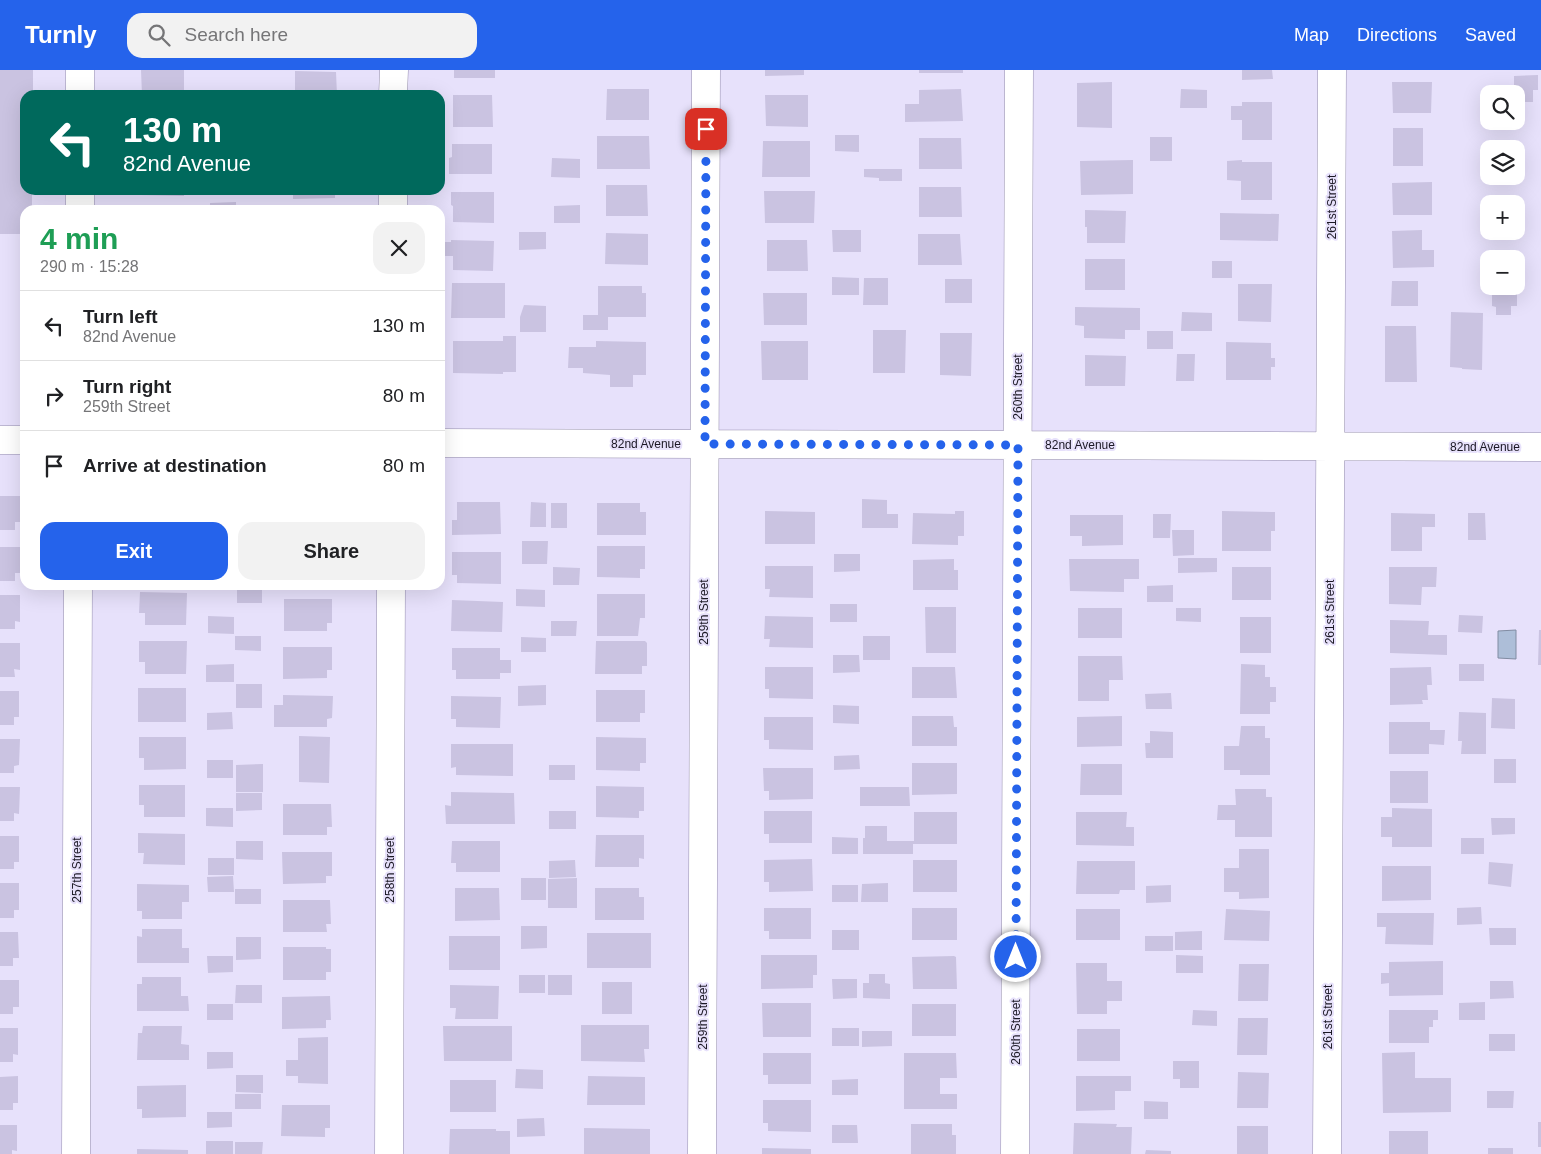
<!DOCTYPE html>
<html lang="en">
<head>
<meta charset="utf-8">
<style>
	:root { --surface:#fff; --page:#f2f2f2; --text:#202124; --muted:#757577; --line:#e0e0e0; --accent:#2563eb }
	body { margin:0; font-family:Arial,sans-serif; background:var(--page); color:var(--text); height:100vh; display:flex; flex-direction:column; font-size:19px; white-space:nowrap }
	* { box-sizing:border-box; margin:0 }
	p { font-size:16px; color:var(--muted) }
	.icon { flex:none; width:28px; height:28px; fill:none; stroke:currentColor; stroke-width:2; stroke-linecap:round; stroke-linejoin:round }
	.map { position:relative; flex:1; overflow:hidden }
	.sheet { position:absolute; left:20px; top:135px; width:425px; height:385px; display:flex; flex-direction:column; background:var(--surface); border-radius:15px; box-shadow:0 5px 20px #0002 }
	.sheet>* { flex:none }
	.banner { position:absolute; left:20px; top:20px; width:425px; height:105px; border-radius:15px; box-shadow:0 5px 20px #0002; background:#00695c; color:#fff; overflow:hidden }
	.tools { position:absolute; left:1480px; top:15px; display:grid; gap:10px }
	.tools a { display:grid; place-items:center; width:45px; height:45px; border-radius:10px; background:var(--surface); box-shadow:0 5px 20px #0002; font-size:25px }
	.pin { position:absolute; display:grid; place-items:center; width:42px; height:42px; color:#fff; margin:-21px; border-radius:10px; box-shadow:0 2px 8px #0006 }
	.me { position:absolute; width:55px; margin:-28px; rotate:0deg; stroke-linejoin:round; filter:drop-shadow(0 0 4px #0008) }
	.turn { display:flex; align-items:center; gap:18px; height:105px; padding:0 20px; font-size:22px }
	.turn .icon { width:65px; height:65px; stroke-width:2.5 }
	.turn b { display:block; font-size:35px; line-height:42px }
	.round { display:grid; place-items:center; flex:none; width:52px; height:52px; border-radius:15px; background:var(--page) }
	.headline { display:flex; align-items:center; justify-content:space-between; height:85px; padding:0 20px }
	h1 { font-size:30px; font-weight:700; line-height:38px; color:#1e9e55 }
	.action { display:flex; gap:10px; margin-top:auto; padding:10px 20px }
	.action a { flex:1; height:58px; border-radius:15px; background:var(--accent); color:#fff; font-size:20px; font-weight:700; line-height:58px; text-align:center }
	.action a+a { background:var(--page); color:var(--text) }
	ul { padding:0; list-style:none }
	li { display:flex; align-items:center; gap:15px; height:70px; padding:0 20px; border-top:1px solid var(--line) }
	li div { flex:1 }
	li b { display:block; font-size:19px }
	li em { font-style:normal }
	header { display:flex; align-items:center; gap:30px; box-sizing:border-box; height:70px; padding:0 25px; background:var(--accent); color:#fff }
	header strong { font-size:24px }
	nav { display:flex; gap:28px; margin-inline-start:auto; font-size:18px }
	.search { width:350px; height:45px; background:var(--page); display:flex; align-items:center; gap:12px; box-sizing:border-box; padding:0 18px; border-radius:15px; color:var(--muted); font-size:19px }
	.map>svg:first-child { display:block }
	.water { fill:#adbed8; stroke:#818ca2 }
	.building { fill:#cac3e1 }
	.lines { fill:none; stroke-linecap:round; stroke-linejoin:round }
	.minor-casing { stroke:#948dac; stroke-width:29 }
	.minor { stroke:#fff; stroke-width:28 }
	.route { stroke:#2563eb; stroke-width:9; stroke-dasharray:0 16.2 }
	.labels { text-anchor:middle; stroke-width:4; stroke-linejoin:round; paint-order:stroke }
	.street-label { font-size:12px; fill:#1b1824; stroke:#e7e1fb }
</style>
</head>
<body>
<header>
<strong>Turnly</strong>
<div class="search"><svg class="icon" aria-label="search" viewBox="0 0 24 24"><circle cx="10" cy="10" r="6"/><path d="M15 15l6 6"/></svg>Search here</div>
<nav><a>Map</a><a>Directions</a><a>Saved</a></nav>
</header>
<div class="map">
<svg width="1541" height="1084" viewBox="0 0 1541 1084">
	<rect width="100%" height="100%" fill="#e7e1fb"/>
	<path class="water" d="M1516,560V589L1498,588V561Z"/>
	<path class="building" d="M0,0H33V25H25V120H32V140H25V164H0Z
		M141,0H184V25H142Z
		M454,0H495V8H454Z
		M765,0H804V5L765,6Z
		M919,0H963V3H919Z
		M1242,0H1272L1273,9L1242,10Z
		M295,1L336,2L337,25H295Z
		M1538,5V20H1533V32H1516V24H1514V6Z
		M1112,12V58L1077,57V13Z
		M1392,12H1432L1431,43H1393Z
		M607,19H649V50H606Z
		M961,19L963,51L905,52V34H919V20Z
		M1181,19L1207,20V38H1180Z
		M453,25H492L493,57H453Z
		M765,25H808V57L766,56Z
		M1242,32H1272V70H1242V50H1231V36H1242Z
		M1393,58H1423V96H1393Z
		M835,65H859V82L835,81Z
		M597,66H649L650,99H597Z
		M1150,67H1172V91H1150Z
		M919,68H961L962,99H919Z
		M763,71H810V107H762Z
		M452,74H492V104H449V88L452,87Z
		M552,88L580,89V108L551,107Z
		M1133,90V124L1081,125L1080,91Z
		M1242,90V92H1272V130H1241V111L1227,110V91Z
		M864,99H902V111H879V108L864,107Z
		M1432,112V145H1393L1392,113Z
		M606,115H647L648,146H606Z
		M919,117H961L962,147H919Z
		M141,120H184V126L141,125Z
		M293,120H335V128L293,129Z
		M764,121H815L814,153H765Z
		M451,122H494V153L453,152V136L451,135Z
		M236,132V140H210V133Z
		M241,135H269V140H241Z
		M580,135V153H554V136Z
		M1085,140L1126,141L1125,173H1087V157H1085Z
		M1220,143L1279,144L1278,171L1220,170Z
		M832,160H861V182H833Z
		M1422,160V180H1434V197L1393,198L1392,161Z
		M519,162H546V179L519,180Z
		M606,163L648,164V195L605,194Z
		M918,164H960L962,195H918Z
		M451,170L494,171L493,201L453,200V186H442V172H451Z
		M767,170H807L808,201H767Z
		M1085,189H1125V220H1085Z
		M1212,191H1232V208H1212Z
		M832,207L859,208V225H832Z
		M864,208H888V235H863Z
		M945,209H972V233H945Z
		M1392,211H1418V236H1391Z
		M452,213H505V248H451Z
		M1238,214H1272L1271,252L1238,251Z
		M598,216H642V223H646V247H608V260H583V245H598Z
		M1517,221V236H1511V245H1496V237L1492,236V222Z
		M763,223H807V255H764Z
		M524,235L546,236V262H520V247Z
		M1075,237L1140,238V260H1125V269L1084,268V256L1075,255Z
		M1182,242L1212,243V261H1181Z
		M1451,242L1483,243L1482,300L1462,299V298L1450,297Z
		M1385,256H1416L1417,312H1385Z
		M873,260H906L905,303H873Z
		M1147,261H1173V279H1147Z
		M940,263H972L971,306L940,305Z
		M503,266H516V302H503V304L453,303V271H503Z
		M596,271L646,272V305H633V317H610V305L583,303V298H568L569,277H596Z
		M761,271H808V310H762Z
		M1226,272L1271,273V288H1275V297H1271V310H1226Z
		M1177,284H1195L1194,311H1176Z
		M1085,285L1126,286L1125,316H1085Z
		M0,426H20V452H15V460H0Z
		M862,429L887,430V444H898V458H862Z
		M457,432H500L501,464L452,465V450H457Z
		M531,432L546,433V457H530Z
		M551,433H567V458H551Z
		M597,433H640V442H646V465H597Z
		M765,441L815,442V474H765Z
		M955,441H964V466H958V475L912,474L913,443L955,444Z
		M1222,441L1275,442V461H1271V481H1222Z
		M1391,443L1435,444V457H1422V481H1391Z
		M1468,443H1485L1486,470H1468Z
		M1153,444H1171L1170,468H1153Z
		M1070,445H1123V475L1082,476V466H1070Z
		M1172,460H1194V485L1173,486Z
		M522,471H548L547,494H522Z
		M597,476H645V499H640V508L597,507Z
		M0,477H20V503H15V511H0Z
		M452,482H501V514L457,513V505H452Z
		M834,484H860V501L834,502Z
		M1178,488H1217V502L1178,503Z
		M954,489V500H958V520H913V490Z
		M1069,489H1139V509H1124V522L1070,521Z
		M765,496H813V528L769,527L770,519H765Z
		M553,497L580,498L579,515H553Z
		M1232,497H1271V530H1232Z
		M1389,497H1437L1436,517H1422L1421,535L1389,534Z
		M1173,515V532H1147V516Z
		M237,518H262V533H237Z
		M516,519L545,520V537L516,536Z
		M140,522L187,523L186,555H145V543H139Z
		M597,524H645V548H640L638,566H597Z
		M0,525H20V552L15,551V559H0Z
		M284,529H332V553H327V561H284Z
		M452,530L503,532L502,562L451,561Z
		M830,534H857V552H830Z
		M925,537H956V583H926Z
		M1078,538H1122V568H1078Z
		M1176,538H1201V552L1176,551Z
		M1459,545L1483,546L1482,563L1458,562Z
		M208,546L234,547V564L208,563Z
		M765,546L813,547V578L769,577L770,569H764Z
		M1240,547H1271V583H1240Z
		M1390,550L1429,551L1428,565H1447V585L1390,583Z
		M551,551H577L576,566H551Z
		M1539,560H1541V595H1538Z
		M235,566H261V581L235,580Z
		M863,566H890V590H863Z
		M521,567L546,568V582H521Z
		M139,571H187L186,604H145V592H139Z
		M596,571H645L647,573V596H642V604H595Z
		M0,573H20V600L14,599L15,607H0Z
		M283,577H332V600H327V608L283,609Z
		M452,578H500V590H511V603H500V609H456V600H452Z
		M833,585H859L860,602L833,603Z
		M1078,586H1122L1123,610H1109V631H1078Z
		M234,594V612H206V595Z
		M1241,594L1265,595V607H1270V617H1276V632H1270V644H1240Z
		M1459,594H1484V611H1459Z
		M765,597H813V629L769,628V619H765Z
		M912,597H955L957,628H912Z
		M1431,597L1432,615H1427L1428,630H1422L1423,634L1390,635V598Z
		M236,614H262V638H236Z
		M546,615V635L518,636V616Z
		M138,618H186V652H138Z
		M596,620H645V643H640V652H596Z
		M0,621H19V647H14V655H0Z
		M1171,623L1172,639H1146L1145,624Z
		M283,625L333,626L332,648L327,649V657H274V635H283Z
		M451,626L501,627L500,658L456,657V649H451Z
		M1492,628L1515,629V659L1491,658Z
		M833,635L859,636V654L833,653Z
		M232,642L233,659L207,660V643Z
		M1459,642L1486,643V684H1461L1462,671H1458Z
		M912,646H953L954,657H957V676H912Z
		M1122,646V676L1077,677V647Z
		M764,647H813V680L769,679V670H764Z
		M1389,652H1430V660H1445L1444,675L1429,674V684H1389Z
		M1241,656H1265V668H1270V705H1240V700H1224V676H1239Z
		M1150,661L1173,662V688H1146L1145,673H1150Z
		M299,666L330,667L329,713L299,712Z
		M139,667H186V699L144,700V688H139Z
		M596,667L646,668V693H640V701L596,700Z
		M0,669H20L19,695L14,696V703H0Z
		M451,674H513V706L456,705V697L451,698Z
		M859,685L860,699L834,700V686Z
		M1494,689H1516V713H1494Z
		M207,690H233V708H207Z
		M912,693H957V724L912,725Z
		M263,694V722H236V695Z
		M1081,694H1122V725H1080Z
		M549,695H575V710H549Z
		M763,698H813V729L769,730V721H764Z
		M1390,701H1428V733H1390Z
		M139,715H185V747H144V735H139Z
		M596,716L644,717V741H639V748L596,747Z
		M0,717H20L19,744L14,743V751H0Z
		M860,717H909L910,736H860Z
		M1235,719H1266V727H1272V767H1235V750H1217L1218,735H1236Z
		M451,722L514,723L515,754H446L445,735L451,736Z
		M236,723H262V740L236,741Z
		M283,734H331L332,757H327V765H283Z
		M206,738H233V757L206,756Z
		M1392,738L1432,739V777H1392V767H1381V747H1392Z
		M549,741H576V759H549Z
		M764,741H812V773H769V764H764Z
		M914,742H957V774H913V784H863V768H865V756H887V771H914Z
		M1076,742H1127L1126,757H1134V776L1076,775Z
		M1491,748H1515V764L1492,765Z
		M138,763L185,764V795L143,794L144,783H138Z
		M596,765H644V789L639,788V797H595Z
		M0,766H19V792H14V799H0Z
		M832,767L858,768V784H832Z
		M1461,768H1484V784H1461Z
		M236,771H263V790L236,789Z
		M452,771H500V802H456V793H451Z
		M1239,779H1269V828L1239,829V822H1224V798H1239Z
		M282,782H332V806H326V813L283,814Z
		M208,788H234V805H208Z
		M812,789L813,821L769,822V812H764V790Z
		M575,790L576,807L549,808V791Z
		M913,790H957V822H913Z
		M1077,791H1135V820H1120L1119,824H1076Z
		M1489,792L1513,794L1511,817L1488,814Z
		M1382,796H1431V830L1382,831Z
		M233,806L234,822H208L207,807Z
		M521,808H546V830H521Z
		M577,808V838H548V809Z
		M0,813H19V840H14V848H0Z
		M888,813V832H861L862,814Z
		M137,814L189,815V832H182V849H142V841H137Z
		M832,815H858V832H832Z
		M1171,815V832L1146,833V816Z
		M455,818H499L500,850L455,851Z
		M595,818H639V827H644V850H595Z
		M235,819H261V834H235Z
		M283,830H330L331,854H326L327,862H283Z
		M1481,837L1482,854L1457,855V838Z
		M764,838H811V869H769V861H764Z
		M912,838H957V870H912Z
		M1076,839H1120V870H1076Z
		M1226,839L1270,841L1269,871L1224,870Z
		M1377,843H1434L1433,875L1385,874L1386,857H1377Z
		M521,856H547V878L521,879Z
		M1489,858H1516V875H1490Z
		M142,859H182V878H189V893H137V866L142,867Z
		M832,860H859V880H832Z
		M1202,861V880H1175V862Z
		M0,862H18L19,888H13V896H0Z
		M587,863H651V898H587Z
		M449,866H500V900H449Z
		M1145,866H1173V881H1145Z
		M236,867H261V889L236,890Z
		M283,877H326V879H331V902H326V910H283Z
		M761,885H817V905H813V918L761,919Z
		M1176,885L1203,886V903H1176Z
		M207,886H233V902L208,903Z
		M954,886L956,887L957,919H913L912,887Z
		M1443,891V925L1389,926V913L1381,914V903H1389V892Z
		M1076,893H1107V911H1122V931H1107V944H1077Z
		M1239,894H1269L1268,931H1238Z
		M869,904H885V913L890,914V929L863,928V913H869Z
		M519,905H545V923H519Z
		M548,905H572V925H548Z
		M142,907H181V926H188L189,941H137V914H142Z
		M832,909H857V928L833,929Z
		M0,910H19V937H13V944H0Z
		M1490,911H1513L1514,928L1490,929Z
		M602,912H632V944H602Z
		M236,915H262V933H235Z
		M450,915L499,916L498,949H455L456,938H450Z
		M330,926L331,950H326V958L282,959V927Z
		M1485,932V950H1459V933Z
		M762,933H811V967H763Z
		M207,934H233V950H207Z
		M912,934H956V966H912Z
		M1193,940L1217,941V956L1192,955Z
		M1389,940H1438V950H1433V957H1429V973H1389Z
		M1238,948H1268L1267,985H1237Z
		M581,955H649V979H644L645,992L581,991Z
		M143,956H182L181,974L189,975V990H137L138,963H142Z
		M443,956H512V991H444Z
		M0,958H18V985L13,984V992H0Z
		M832,958H859V976H832Z
		M1077,959H1120V991H1077Z
		M862,961H892V976L862,977Z
		M1489,964H1515V981H1489Z
		M328,967V1014L298,1013V1006H286V990H298V968Z
		M207,982H233V998L207,999Z
		M1415,982V1008H1451V1042L1383,1043L1382,983Z
		M763,983H811V1014H768V1005H763Z
		M904,983H956L957,1008H940V1024H957V1039H904Z
		M1173,991H1199V1018H1180V1009H1173Z
		M516,999L543,1000V1019L515,1018Z
		M1238,1002L1269,1003L1268,1038H1237Z
		M236,1005H263V1023L236,1022Z
		M18,1006V1033H13V1040H0V1007Z
		M588,1006L645,1007V1035H587Z
		M1076,1006H1131V1021H1115V1040L1076,1041Z
		M858,1009V1025H832V1010Z
		M450,1010H496V1042H450Z
		M186,1015V1047L142,1048V1039H137V1016Z
		M1487,1021H1514L1513,1038H1487Z
		M235,1024H261V1039H235Z
		M763,1030H811V1062L768,1061V1053H763Z
		M1144,1031L1168,1032V1049H1144Z
		M282,1035H330V1058H325V1067L281,1066Z
		M207,1042H232V1057L207,1058Z
		M544,1048L545,1066L517,1067V1049Z
		M1538,1052H1541V1077H1538Z
		M1074,1053L1117,1054L1116,1057H1132L1131,1084H1073Z
		M911,1054H952V1065H956V1084H911Z
		M0,1055H17V1081L12,1080V1084H0Z
		M832,1055H857L858,1073H832Z
		M1237,1056H1268V1084H1237Z
		M584,1058L650,1059V1084H584Z
		M450,1059H496V1061H510V1084H449Z
		M1389,1061H1428V1084H1389Z
		M206,1071H233V1084H206Z
		M235,1072H263L262,1084H235Z
		M762,1078L811,1079V1084H762Z
		M1488,1078H1513V1084H1488Z
		M137,1079L188,1080V1084H137Z
		M1146,1080L1171,1081V1084H1145Z"/>
	<g class="lines">
		<defs>
			<path id="minor" d="M80,25V0
				M393,25L394,0
				M80,140V120
				M393,140V120
				M0,370H25
				M440,373L1541,377
				M76,1084L78,515
				M389,1084L391,515
				M702,1084L706,0
				M1015,1084L1019,0
				M1327,1084L1332,0"/>
		</defs>
		<use href="#minor" class="minor-casing"/>
		<use href="#minor" class="minor"/>
	</g>
	<g class="lines">
		<path class="route" d="M706,59L705,374L1018,375L1016,887"/>
	</g>
	<g class="labels">
		<g class="street-label">
			<text transform="translate(1332 137) rotate(-90)" y="4">261st Street</text>
			<text transform="translate(1018 317) rotate(-90)" y="4">260th Street</text>
			<text x="646" y="378">82nd Avenue</text>
			<text x="1080" y="379">82nd Avenue</text>
			<text x="1485" y="381">82nd Avenue</text>
			<text transform="translate(704 542) rotate(-90)" y="4">259th Street</text>
			<text transform="translate(1330 542) rotate(-90)" y="4">261st Street</text>
			<text transform="translate(77 800) rotate(-90)" y="4">257th Street</text>
			<text transform="translate(390 800) rotate(-90)" y="4">258th Street</text>
			<text transform="translate(703 947) rotate(-90)" y="4">259th Street</text>
			<text transform="translate(1328 947) rotate(-90)" y="4">261st Street</text>
			<text transform="translate(1016 962) rotate(-90)" y="4">260th Street</text>
		</g>
	</g>
</svg>
<div class="tools">
<a><svg class="icon" aria-label="search" viewBox="0 0 24 24"><circle cx="10" cy="10" r="6"/><path d="M15 15l6 6"/></svg></a>
<a><svg class="icon" aria-label="layers" viewBox="0 0 24 24"><path d="M12 4l9 5-9 5-9-5zM3 14l9 5 9-5"/></svg></a>
<a>+</a>
<a>−</a>
</div>
<div class="pin" style="left:706px;top:59px;background:#d93025"><svg class="icon" aria-label="arrive" viewBox="0 0 24 24"><path d="M6 21V4h12l-3 4 3 4H6"/></svg></div>
<svg class="me" style="left:1016px;top:887px" viewBox="-20 -20 40 40"><circle r="17" fill="#2563eb" stroke="#fff" stroke-width="3"/><path d="M0-11L8 9 0 5-8 9z" fill="#fff"/></svg>
<div class="banner">
<div class="turn"><svg class="icon" aria-label="left" viewBox="0 0 24 24"><path d="M17 20v-9H6M10 6l-5 5 5 5"/></svg><div><b>130 m</b>82nd Avenue</div></div>
</div>
<section class="sheet">
<div class="headline"><div><h1>4 min</h1><p>290 m · 15:28</p></div><a class="round"><svg class="icon" aria-label="close" viewBox="0 0 24 24"><path d="M6 6l12 12M18 6L6 18"/></svg></a></div>
<ul>
<li><svg class="icon" aria-label="left" viewBox="0 0 24 24"><path d="M17 20v-9H6M10 6l-5 5 5 5"/></svg><div><b>Turn left</b><p>82nd Avenue</p></div><em>130 m</em></li>
<li><svg class="icon" aria-label="right" viewBox="0 0 24 24"><path d="M7 20v-9h11M14 6l5 5-5 5"/></svg><div><b>Turn right</b><p>259th Street</p></div><em>80 m</em></li>
<li><svg class="icon" aria-label="arrive" viewBox="0 0 24 24"><path d="M6 21V4h12l-3 4 3 4H6"/></svg><div><b>Arrive at destination</b></div><em>80 m</em></li>
</ul>
<div class="action"><a>Exit</a><a>Share</a></div>
</section>
</div>
</body>
</html>
